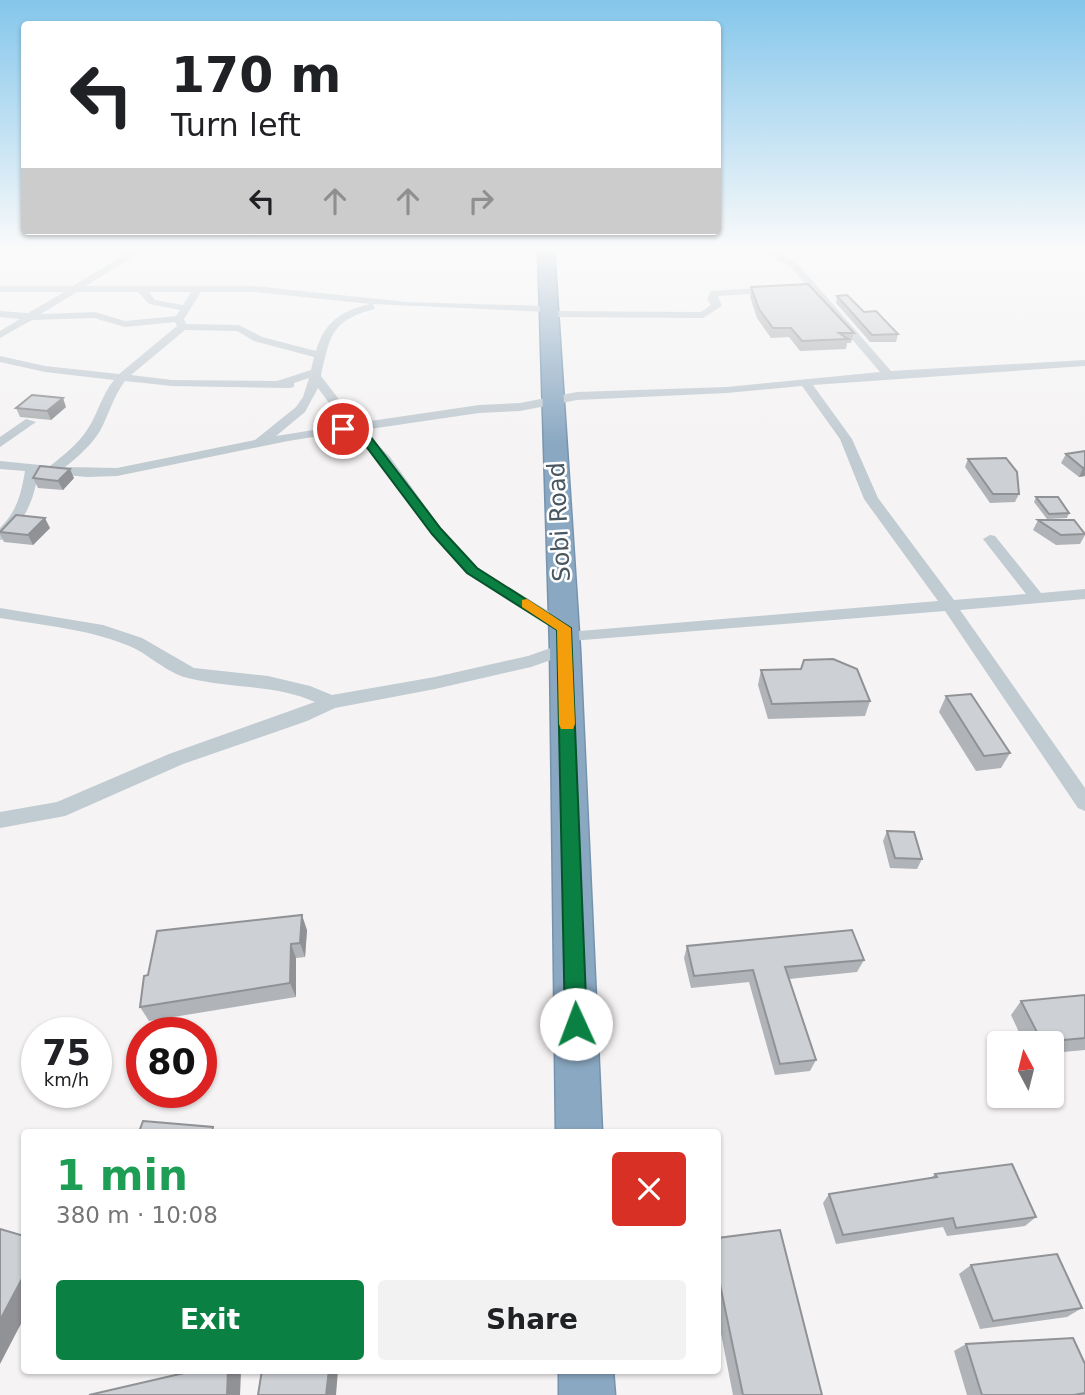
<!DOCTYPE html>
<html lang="en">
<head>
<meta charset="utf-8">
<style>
	:root { --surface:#fff; --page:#f2f2f2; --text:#202124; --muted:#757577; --accent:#0b8043 }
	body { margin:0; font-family:"DejaVu Sans",sans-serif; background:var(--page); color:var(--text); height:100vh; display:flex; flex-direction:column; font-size:26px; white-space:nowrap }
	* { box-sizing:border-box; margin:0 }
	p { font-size:23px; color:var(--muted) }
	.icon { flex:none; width:38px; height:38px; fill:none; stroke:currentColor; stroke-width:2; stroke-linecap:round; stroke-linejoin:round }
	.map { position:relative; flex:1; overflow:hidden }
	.panel { position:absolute; left:21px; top:1129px; width:700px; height:245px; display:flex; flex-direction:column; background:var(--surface); border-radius:7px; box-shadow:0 2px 5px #0004 }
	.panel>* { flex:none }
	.banner { position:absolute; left:21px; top:21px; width:700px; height:214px; border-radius:7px; box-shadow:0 2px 5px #0004; background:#fff; color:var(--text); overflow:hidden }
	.needle { width:46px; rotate:353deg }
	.controls { position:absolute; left:987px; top:1031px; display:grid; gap:14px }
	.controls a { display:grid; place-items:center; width:77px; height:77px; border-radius:7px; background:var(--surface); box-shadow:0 2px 5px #0004; font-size:35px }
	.speed { position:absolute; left:21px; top:1017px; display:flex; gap:14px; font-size:35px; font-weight:700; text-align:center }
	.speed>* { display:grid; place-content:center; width:91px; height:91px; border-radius:50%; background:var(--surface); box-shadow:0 2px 5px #0004; line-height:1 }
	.speed small { font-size:18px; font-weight:400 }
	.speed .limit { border:10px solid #d22; background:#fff; color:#111 }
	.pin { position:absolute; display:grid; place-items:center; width:60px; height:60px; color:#fff; margin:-30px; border:4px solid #fff; border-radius:50%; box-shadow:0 2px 7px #0007 }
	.me { position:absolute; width:77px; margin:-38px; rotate:358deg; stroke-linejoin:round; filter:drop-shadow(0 0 5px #0008) }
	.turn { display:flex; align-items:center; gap:24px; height:147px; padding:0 35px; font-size:32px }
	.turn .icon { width:91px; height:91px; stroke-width:2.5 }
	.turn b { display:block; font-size:49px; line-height:60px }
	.lanes { display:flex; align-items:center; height:66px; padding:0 35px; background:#0003; justify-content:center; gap:35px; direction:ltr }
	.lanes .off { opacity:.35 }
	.round { display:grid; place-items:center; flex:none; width:74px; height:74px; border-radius:7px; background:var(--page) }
	.headline { display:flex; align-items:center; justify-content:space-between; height:119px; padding:0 35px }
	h1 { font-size:42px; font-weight:600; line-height:52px; color:#1e9e55 }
	.cta { display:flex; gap:14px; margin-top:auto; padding:14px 35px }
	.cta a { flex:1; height:80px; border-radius:7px; background:var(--accent); color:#fff; font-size:28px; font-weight:600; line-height:80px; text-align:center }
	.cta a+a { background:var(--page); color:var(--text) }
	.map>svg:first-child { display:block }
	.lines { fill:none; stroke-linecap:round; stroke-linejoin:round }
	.highway-casing { stroke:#7593ae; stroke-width:3 }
	.street { fill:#c1cbd2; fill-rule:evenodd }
	.highway { fill:#8aa8c2; fill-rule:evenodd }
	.wall { fill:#b0b3b7 }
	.shaded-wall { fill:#909295 }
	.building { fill:#cdd0d5; stroke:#909295; stroke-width:2 }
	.route { fill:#0b8043; stroke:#07532c; stroke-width:2 }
	.slow { fill:#f59e0b }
	.labels { text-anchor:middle; stroke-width:5; stroke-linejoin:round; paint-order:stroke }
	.street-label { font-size:24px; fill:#495761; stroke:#fff }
</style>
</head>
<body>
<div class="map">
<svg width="1085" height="1395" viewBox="0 0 1085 1395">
	<rect width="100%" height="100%" fill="#f5f3f3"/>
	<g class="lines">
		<defs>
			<path id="highway" d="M538,248H554L580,649L602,1132H556L550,649Z
				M559,1370H613L615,1395H559Z"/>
		</defs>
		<use href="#highway" class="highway-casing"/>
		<path class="street" d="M135,248H146L86,286H255L406,302L549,306L553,307V311L701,312L711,305L707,299L711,291L806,285L790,266L754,248H766L796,262L891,371L1085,360V366L813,385L852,439L878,498L954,600L1026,594L983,539L990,535L995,536L1041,593L1085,589V599L960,610L1085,788V811L1078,808L945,611L558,642L556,638L563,633L467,574L431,534L380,463L351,431L288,441L117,476L87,477L38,472C34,501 26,518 5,539L0,540V528C17,511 21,495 25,471L0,469V461L50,466C64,455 77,445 87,430C98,414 101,396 114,380L45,372L0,362V356L45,366L119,374L177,326L175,322L125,327L94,318L32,320L0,338V331L20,319L0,317V311L28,313L64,292H0V286H73ZM810,290L880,372L727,387L577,392L520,403L479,405L357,423L321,376C330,336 331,320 375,309L373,304L545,312V316L549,317L703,318L722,306L718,296ZM77,292H138L149,304L180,310L176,316L125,321L95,312L41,314ZM149,292H191L183,305L155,300ZM201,292H255L370,304C341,311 325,321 316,351L262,337L239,325L186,324L184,319ZM185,330L237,331L254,341L314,357L311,370L277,381L172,380L131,375ZM309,378L303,397L296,407L255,440L117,468L65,467C78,457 91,445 100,431C109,414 113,397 125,381L172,386L290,388L294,387V383ZM802,386L840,439L864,499L938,601L568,632L572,628L570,624L477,568L441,528L390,457L363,430L479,413L520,411L577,400L727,393ZM318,388L345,425L276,436L305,412Z
			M26,419L36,422L0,447V437Z
			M0,608L103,625L142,638L194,668L268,676L310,686L332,695L435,677L528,656L565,643L573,649L571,653L531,667L435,689L335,708L307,721L183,764L65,816L0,828V812L57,802L169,754L315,702C274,684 231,689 188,678C166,673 148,653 127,645C87,629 42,625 0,618Z"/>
		<use href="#highway" class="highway"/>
	</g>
	<path class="wall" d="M751,287L854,333L851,343H847L846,349L800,351L789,337L771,338L757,318L750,297Z
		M837,296L864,312L898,334L896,342H870L836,303Z
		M66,407L51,420L20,417L16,408Z
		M1085,451V476L1079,477L1061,463L1066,454Z
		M968,459L1019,494L1015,502L990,503L965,467Z
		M33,478H74L63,490L38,488Z
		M1036,497L1069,513L1067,518L1047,519L1034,502Z
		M1038,520L1085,534V535L1080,544L1056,545L1033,530Z
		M50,528L33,545L4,542L0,534V531Z
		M761,670L870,701L865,716L768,719L758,685Z
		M946,696L1010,753L1001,768L976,771L939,712Z
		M887,831L922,859L917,869L890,868L883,841Z
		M307,930L305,957L296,958V997L149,1021L140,1007Z
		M687,946L864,960L857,972L789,979L816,1060L810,1071L775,1075L749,982L691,988L684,958Z
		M1085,995V1050L1052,1053V1043H1024L1011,1015L1021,1001Z
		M935,1174L1036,1217L1025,1226L947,1236L943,1227L836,1244L823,1203L829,1194L931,1178Z
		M718,1238L822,1395H733L718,1318Z
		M971,1265L1082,1308L1067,1317L980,1329L959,1274Z
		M966,1344L1085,1364V1395H967L954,1351Z"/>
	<path class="shaded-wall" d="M63,398L66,407L51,420L47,411Z
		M1085,467V476L1079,477L1083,468Z
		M70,469L74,478L63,490L58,481Z
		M45,518L50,528L33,545L28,535Z
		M302,915L307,930L305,957L300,943Z
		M291,944L296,958V997L290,983Z
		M24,1275V1318L0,1364V1320Z
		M228,1370H238L241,1372L240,1395H227Z
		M329,1370H338L336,1395H326Z"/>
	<path class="building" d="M808,284L854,333H839L848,339L802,341L791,328H773L759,309L751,287Z
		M847,295L864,312L876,311L898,334L872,335L837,296Z
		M32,395L63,398L47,411L16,408Z
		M1085,451V467L1083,468L1066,454Z
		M1006,458L1017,472L1019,494H993L968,459Z
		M40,466L70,469L58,481L33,478Z
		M1036,497H1058L1069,513L1049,514Z
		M16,515L45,518L28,535L0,532Z
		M1038,520H1074L1085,534L1061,535Z
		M833,659L857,669L870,701L772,704L761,670L801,669L804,660Z
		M971,694L1010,753L984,756L946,696Z
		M887,831L914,832L922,859L895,858Z
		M302,915L300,943L291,944L290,983L140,1007L144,976L148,975L157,931Z
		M852,930L864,960L785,967L816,1060L780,1064L753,970L694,976L687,946Z
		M1085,995V1038L1042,1042L1021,1001Z
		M143,1121L213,1127L212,1132H139Z
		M1012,1164L1036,1217L956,1228L953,1218L843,1235L829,1194L937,1177L935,1174Z
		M0,1229L24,1236V1275L0,1320Z
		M780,1230L822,1395H743L718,1275V1238Z
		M1057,1254L1082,1308L993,1321L971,1265Z
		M1073,1338L1085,1364V1393L1074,1395H982L966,1344Z
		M197,1370H228L227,1395H89Z
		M262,1370H329L326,1395H258Z"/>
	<linearGradient id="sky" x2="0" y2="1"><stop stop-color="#84c6eb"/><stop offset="0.56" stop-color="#fafafa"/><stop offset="1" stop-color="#fafafa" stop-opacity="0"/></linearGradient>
	<rect width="1085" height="444" fill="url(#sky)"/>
	<path class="route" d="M356,424L367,432L441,529L477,568L571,628L587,1024L583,1031L576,1034L568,1031L565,1024L557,630L467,573L432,534L359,437L353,431L343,433L337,429Z"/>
	<path class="slow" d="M527,599L571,628L575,724L573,729H561L559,724L557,630L522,607V600Z"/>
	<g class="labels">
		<g class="street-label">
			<text transform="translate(559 522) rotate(-93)" y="8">Sobi Road</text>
		</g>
	</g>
</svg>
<div class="controls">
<a><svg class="needle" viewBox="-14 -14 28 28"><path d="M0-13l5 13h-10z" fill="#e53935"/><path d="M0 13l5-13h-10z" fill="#757577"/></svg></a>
</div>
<div class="speed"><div>75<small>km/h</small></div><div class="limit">80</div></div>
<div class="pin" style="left:343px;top:429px;background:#d93025"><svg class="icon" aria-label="arrive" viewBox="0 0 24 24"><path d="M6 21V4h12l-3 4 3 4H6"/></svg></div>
<svg class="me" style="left:576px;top:1024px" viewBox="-20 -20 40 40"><circle r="19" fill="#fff"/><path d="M0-13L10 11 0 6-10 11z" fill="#0b8043"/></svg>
<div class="banner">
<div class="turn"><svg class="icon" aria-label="left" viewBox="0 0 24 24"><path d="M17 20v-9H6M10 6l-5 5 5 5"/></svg><div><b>170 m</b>Turn left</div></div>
<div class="lanes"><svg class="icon" aria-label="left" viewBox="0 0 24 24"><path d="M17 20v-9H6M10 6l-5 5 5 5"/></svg><svg class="icon off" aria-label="ahead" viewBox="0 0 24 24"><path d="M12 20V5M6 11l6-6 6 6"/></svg><svg class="icon off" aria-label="ahead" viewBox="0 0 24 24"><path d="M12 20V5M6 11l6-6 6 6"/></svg><svg class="icon off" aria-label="right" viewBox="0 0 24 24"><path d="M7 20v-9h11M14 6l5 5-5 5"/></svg></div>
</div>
<section class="panel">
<div class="headline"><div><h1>1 min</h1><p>380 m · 10:08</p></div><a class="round" style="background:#d93025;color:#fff"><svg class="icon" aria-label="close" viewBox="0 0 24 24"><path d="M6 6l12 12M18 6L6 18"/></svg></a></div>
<div class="cta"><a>Exit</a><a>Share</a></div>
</section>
</div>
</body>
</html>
